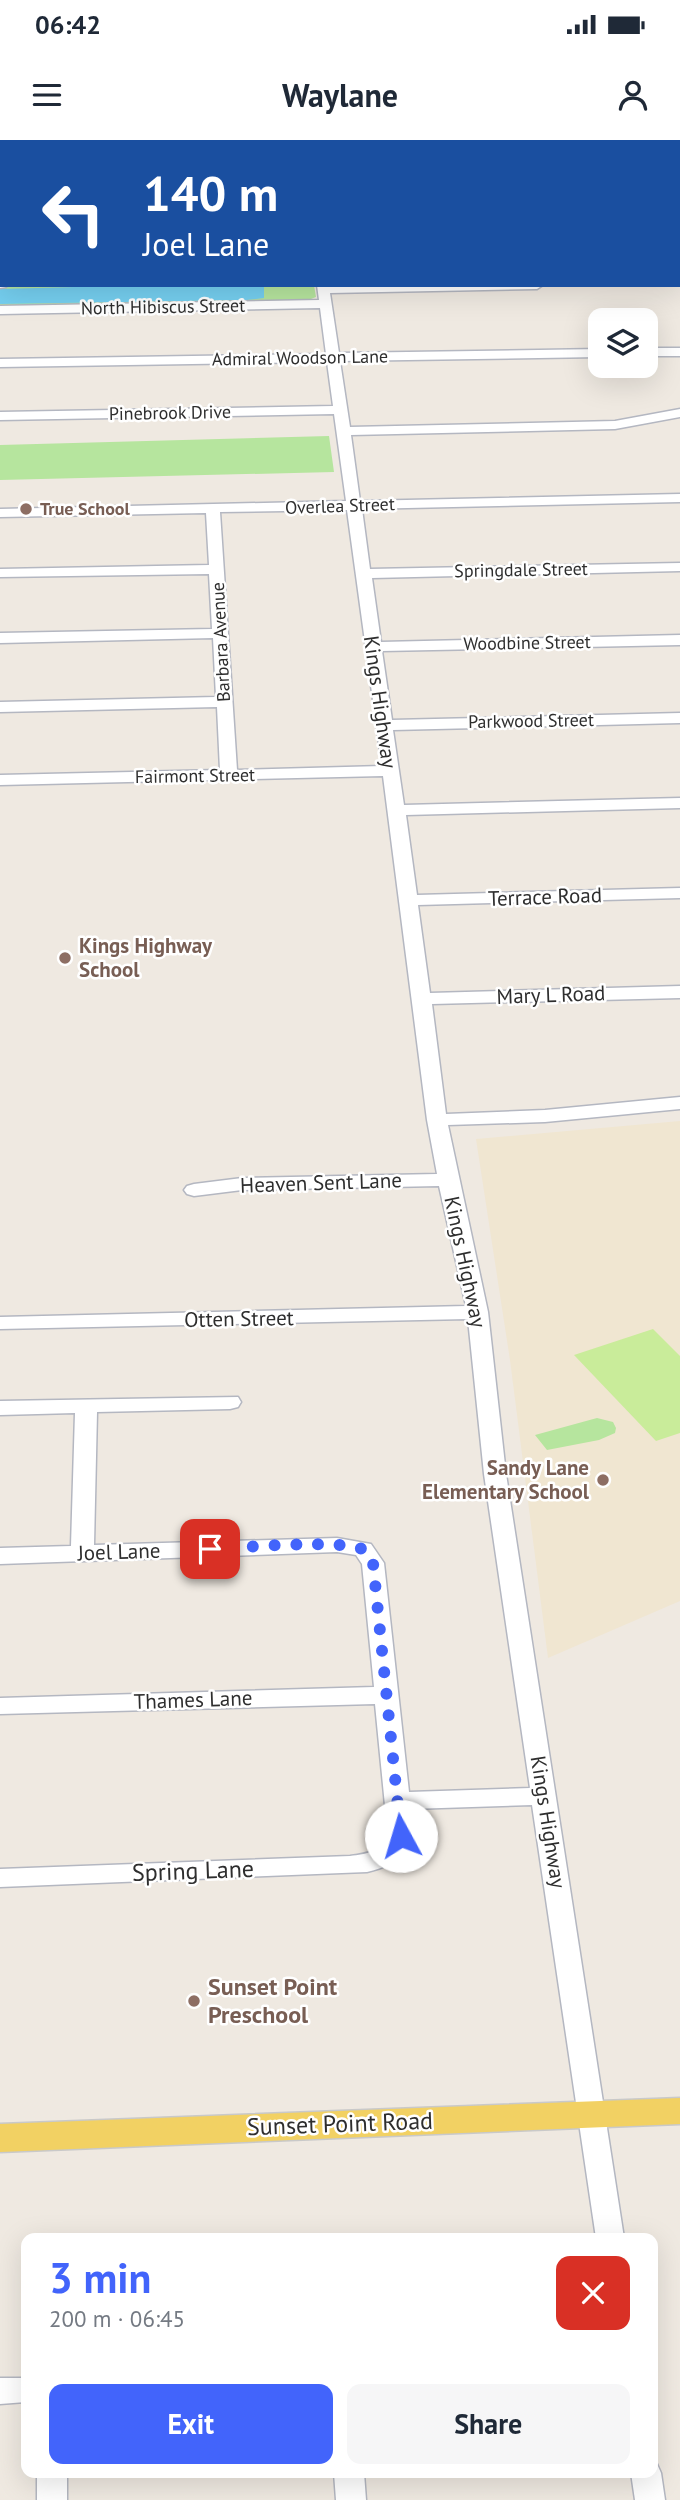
<!DOCTYPE html>
<html lang="en">
<head>
<meta charset="utf-8">
<style>
	:root { --surface:#fff; --page:#f6f6f7; --text:#1f2937; --muted:#747a83; --accent:#4264fb }
	body { margin:0; font-family:"PT Sans",sans-serif; background:var(--page); color:var(--text); height:100vh; display:flex; flex-direction:column; font-size:26px; white-space:nowrap }
	* { box-sizing:border-box; margin:0 }
	p { font-size:23px; color:var(--muted) }
	.icon { flex:none; width:38px; height:38px; fill:none; stroke:currentColor; stroke-width:2; stroke-linecap:round; stroke-linejoin:round }
	.map { position:relative; flex:1; overflow:hidden }
	.drawer { position:absolute; left:21px; top:2093px; width:637px; height:245px; display:flex; flex-direction:column; background:var(--surface); border-radius:14px; box-shadow:0 7px 28px #0002 }
	.drawer>* { flex:none }
	.banner { position:absolute; left:0px; top:0px; width:681px; height:147px; box-shadow:0 7px 28px #0002; background:#1a4fa0; color:#fff; overflow:hidden }
	.buttons { position:absolute; left:588px; top:168px; display:grid; gap:14px }
	.buttons a { display:grid; place-items:center; width:70px; height:70px; border-radius:14px; background:var(--surface); box-shadow:0 7px 28px #0002; font-size:35px }
	.pin { position:absolute; display:grid; place-items:center; width:60px; height:60px; color:#fff; margin:-30px; border-radius:14px; box-shadow:0 4px 10px #0006 }
	.me { position:absolute; width:77px; margin:-38px; rotate:354deg; stroke-linejoin:round; filter:drop-shadow(0 0 5px #0008) }
	.turn { display:flex; align-items:center; gap:24px; height:147px; padding:0 28px; font-size:32px }
	.turn .icon { width:91px; height:91px; stroke-width:2.5 }
	.turn b { display:block; font-size:49px; line-height:60px }
	.round { display:grid; place-items:center; flex:none; width:74px; height:74px; border-radius:14px; background:var(--page) }
	.headline { display:flex; align-items:center; justify-content:space-between; height:119px; padding:0 28px }
	h1 { font-size:42px; font-weight:700; line-height:52px; color:var(--accent) }
	.primary-button { display:flex; gap:14px; margin-top:auto; padding:14px 28px }
	.primary-button a { flex:1; height:80px; border-radius:14px; background:var(--accent); color:#fff; font-size:28px; font-weight:700; line-height:80px; text-align:center }
	.primary-button a+a { background:var(--page); color:var(--text) }
	.status { display:flex; justify-content:space-between; align-items:center; height:49px; padding:0 35px; background:var(--surface); direction:ltr }
	.status svg { height:19px; fill:currentColor }
	header { display:flex; justify-content:space-between; align-items:center; height:91px; padding:0 28px; background:var(--surface); font-size:32px; font-weight:700 }
	.map>svg:first-child { display:block }
	.education { fill:#f0e6d1 }
	.green { fill:#b6e59e }
	.pitch { fill:#c9ec9a }
	.water { fill:#75cff0 }
	.lines { fill:none; stroke-linecap:round; stroke-linejoin:round }
	.stream { stroke:#75cff0; stroke-width:3.5 }
	.minor-casing { stroke:#b4b7c1; stroke-width:3 }
	.major-casing { stroke:#c9c9c9; stroke-width:3 }
	.minor { fill:#fff; fill-rule:evenodd }
	.major { fill:#f2d163; fill-rule:evenodd }
	.rail { stroke:#a3a6b8; stroke-width:3.5 }
	.route { stroke:#4264fb; stroke-width:12; stroke-dasharray:0 21.6 }
	.education-dot { fill:#8d6e63; stroke:#fff; stroke-width:2.5 }
	.labels { text-anchor:middle; stroke-width:5; stroke-linejoin:round; paint-order:stroke }
	.far-street-label { font-size:18px; fill:#2e2e2e; stroke:#fff }
	.far-education-label { font-size:18px; font-weight:bold; fill:#785e54; stroke:#fff; text-anchor:start }
	.street-label { font-size:21px; fill:#2e2e2e; stroke:#fff }
	.education-label { font-size:21px; font-weight:bold; fill:#785e54; stroke:#fff; text-anchor:start }
	.near-street-label { font-size:24px; fill:#2e2e2e; stroke:#fff }
	.near-education-label { font-size:24px; font-weight:bold; fill:#785e54; stroke:#fff; text-anchor:start }
</style>
</head>
<body>
<div class="status"><b>06:42</b><svg viewBox="0 0 49 12"><path d="M0 12V9h3v3zM5 12V6h3v6zM10 12V3h3v9zM15 12V0h3v12zM26 1h20v11H26zM47 4h2v5h-2z"/></svg></div>
<header><svg class="icon" aria-label="menu" viewBox="0 0 24 24"><path d="M4 6h16M4 12h16M4 18h16"/></svg>Waylane<svg class="icon" aria-label="person" viewBox="0 0 24 24"><circle cx="12" cy="8" r="4"/><path d="M4 21q1-7 8-7t8 7"/></svg></header>
<div class="map">
<svg width="680" height="2360" viewBox="0 0 680 2360">
	<rect width="100%" height="100%" fill="#efe9e1"/>
	<path class="education" d="M680,981V1461L548,1518L510,1220L476,999Z"/>
	<path class="green" d="M134,0H680V77L679,2H128Z
		M314,145L316,157L306,161L0,168V146Z
		M329,296L334,332L0,340V305Z
		M597,1278L613,1282L616,1288L615,1293L599,1300L547,1310L535,1295Z"/>
	<path class="pitch" d="M653,1189L680,1216V1293L656,1301L574,1215Z"/>
	<path class="water" d="M149,145H264V158L247,160L0,164V149Z"/>
	<g class="lines">
		<path class="stream" d="M677,0L680,1"/>
		<defs>
			<path id="minor" d="M679,76H680V84H679Z
				M0,87H2V95H0Z
				M679,133H680V142H679Z
				M0,140L2,145L6,147L0,148Z
				M317,145H543L537,149L330,153L339,213L600,209V217L340,221L350,287L615,281L680,269V277L615,289L351,295L360,361L680,354V362L362,369L370,429L680,423V431L372,438L381,502L680,495V505L382,511L392,580L680,573V583L393,590L404,665L680,658V668L406,675L417,755L680,748V758L418,765L430,853L680,846V858L432,864L446,974L545,970L680,957V969L545,982L448,985L488,1172L506,1334L624,2098H596L532,1665L411,1669C415,1708 406,1723 367,1732L0,1747V1729L350,1716C367,1714 380,1712 388,1696L375,1564L0,1574V1558L374,1547L362,1424L356,1415L337,1412L0,1424V1408L71,1406L75,1273L0,1275V1261L238,1257L241,1262L238,1267L230,1269L97,1272L94,1405L337,1398L371,1404L384,1423L409,1652L530,1648L484,1334L468,1179L0,1189V1177L466,1166L439,1046L242,1050L194,1056L187,1054L184,1050L187,1046L194,1044L242,1038L437,1034L427,980L383,636L0,645V635L220,630L217,567L0,572V562L216,557L213,498L0,503V493L212,489L209,434L0,437V429L209,425L206,373L0,377V369L346,361L334,274L0,280V272L333,266L327,222L0,227V219L326,214L320,168L0,174V166L319,160ZM347,370L382,626L237,630L220,372Z
				M646,208H680V216H646Z
				M0,2238H26V2262L0,2264Z
				M653,2322L657,2324L661,2333L665,2360H635L631,2333H653Z
				M37,2333H67V2360H37Z
				M334,2333H364L366,2360H336Z"/>
			<path id="major" d="M680,1958V1984L0,2012V1984Z"/>
		</defs>
		<use href="#minor" class="minor-casing"/>
		<use href="#major" class="major-casing"/>
		<use href="#minor" class="minor"/>
		<use href="#major" class="major"/>
		<path class="rail" d="M120,2L125,0"/>
	</g>
	<g class="lines">
		<path class="route" d="M210,1409C238,1408 344,1398 364,1410C369,1413 371,1418 373,1423L401,1696"/>
	</g>
	<g class="education-dot">
		<circle cx="26" cy="369" r="7"/>
		<circle cx="65" cy="818" r="7"/>
		<circle cx="603" cy="1340" r="7"/>
		<circle cx="194" cy="1861" r="7"/>
	</g>
	<g class="labels">
		<g class="far-street-label">
			<text transform="translate(163 167) rotate(-1)" y="6">North Hibiscus Street</text>
			<text transform="translate(300 218) rotate(-1)" y="6">Admiral Woodson Lane</text>
			<text transform="translate(170 273) rotate(-1)" y="6">Pinebrook Drive</text>
			<text transform="translate(340 366) rotate(-2)" y="6">Overlea Street</text>
			<text transform="translate(521 430) rotate(-1)" y="6">Springdale Street</text>
			<text transform="translate(221 502) rotate(-93)" y="6">Barbara Avenue</text>
			<text transform="translate(527 503) rotate(-1)" y="6">Woodbine Street</text>
			<text transform="translate(531 581) rotate(-1)" y="6">Parkwood Street</text>
			<text transform="translate(195 636) rotate(-1)" y="6">Fairmont Street</text>
		</g>
		<g class="far-education-label">
			<text x="40" y="375">True School</text>
		</g>
		<g class="street-label">
			<text transform="translate(380 562) rotate(82)" y="7">Kings Highway</text>
			<text transform="translate(545 757) rotate(-2)" y="7">Terrace Road</text>
			<text transform="translate(551 855) rotate(-2)" y="7">Mary L Road</text>
			<text transform="translate(321 1043) rotate(-2)" y="7">Heaven Sent Lane</text>
			<text transform="translate(465 1122) rotate(78)" y="7">Kings Highway</text>
			<text transform="translate(239 1179) rotate(-1)" y="7">Otten Street</text>
			<text transform="translate(119 1412) rotate(-2)" y="7">Joel Lane</text>
			<text transform="translate(193 1560) rotate(-2)" y="7">Thames Lane</text>
			<text transform="translate(548 1682) rotate(81)" y="7">Kings Highway</text>
		</g>
		<g class="education-label">
			<text x="79" y="813">Kings Highway<tspan x="79" dy="24">School</tspan></text>
			<text x="589" y="1335" text-anchor="end">Sandy Lane<tspan x="589" dy="24">Elementary School</tspan></text>
		</g>
		<g class="near-street-label">
			<text transform="translate(193 1731) rotate(-2)" y="8">Spring Lane</text>
			<text transform="translate(340 1984) rotate(-2)" y="8">Sunset Point Road</text>
		</g>
		<g class="near-education-label">
			<text x="208" y="1855">Sunset Point<tspan x="208" dy="28">Preschool</tspan></text>
		</g>
	</g>
</svg>
<div class="buttons">
<a><svg class="icon" aria-label="layers" viewBox="0 0 24 24"><path d="M12 4l9 5-9 5-9-5zM3 14l9 5 9-5"/></svg></a>
</div>
<div class="pin" style="left:210px;top:1409px;background:#d93025"><svg class="icon" aria-label="arrive" viewBox="0 0 24 24"><path d="M6 21V4h12l-3 4 3 4H6"/></svg></div>
<svg class="me" style="left:401px;top:1696px" viewBox="-20 -20 40 40"><circle r="19" fill="#fff"/><path d="M0-13L10 11 0 6-10 11z" fill="#4264fb"/></svg>
<div class="banner">
<div class="turn"><svg class="icon" aria-label="left" viewBox="0 0 24 24"><path d="M17 20v-9H6M10 6l-5 5 5 5"/></svg><div><b>140 m</b>Joel Lane</div></div>
</div>
<section class="drawer">
<div class="headline"><div><h1>3 min</h1><p>200 m · 06:45</p></div><a class="round" style="background:#d93025;color:#fff"><svg class="icon" aria-label="close" viewBox="0 0 24 24"><path d="M6 6l12 12M18 6L6 18"/></svg></a></div>
<div class="primary-button"><a>Exit</a><a>Share</a></div>
</section>
</div>
</body>
</html>
